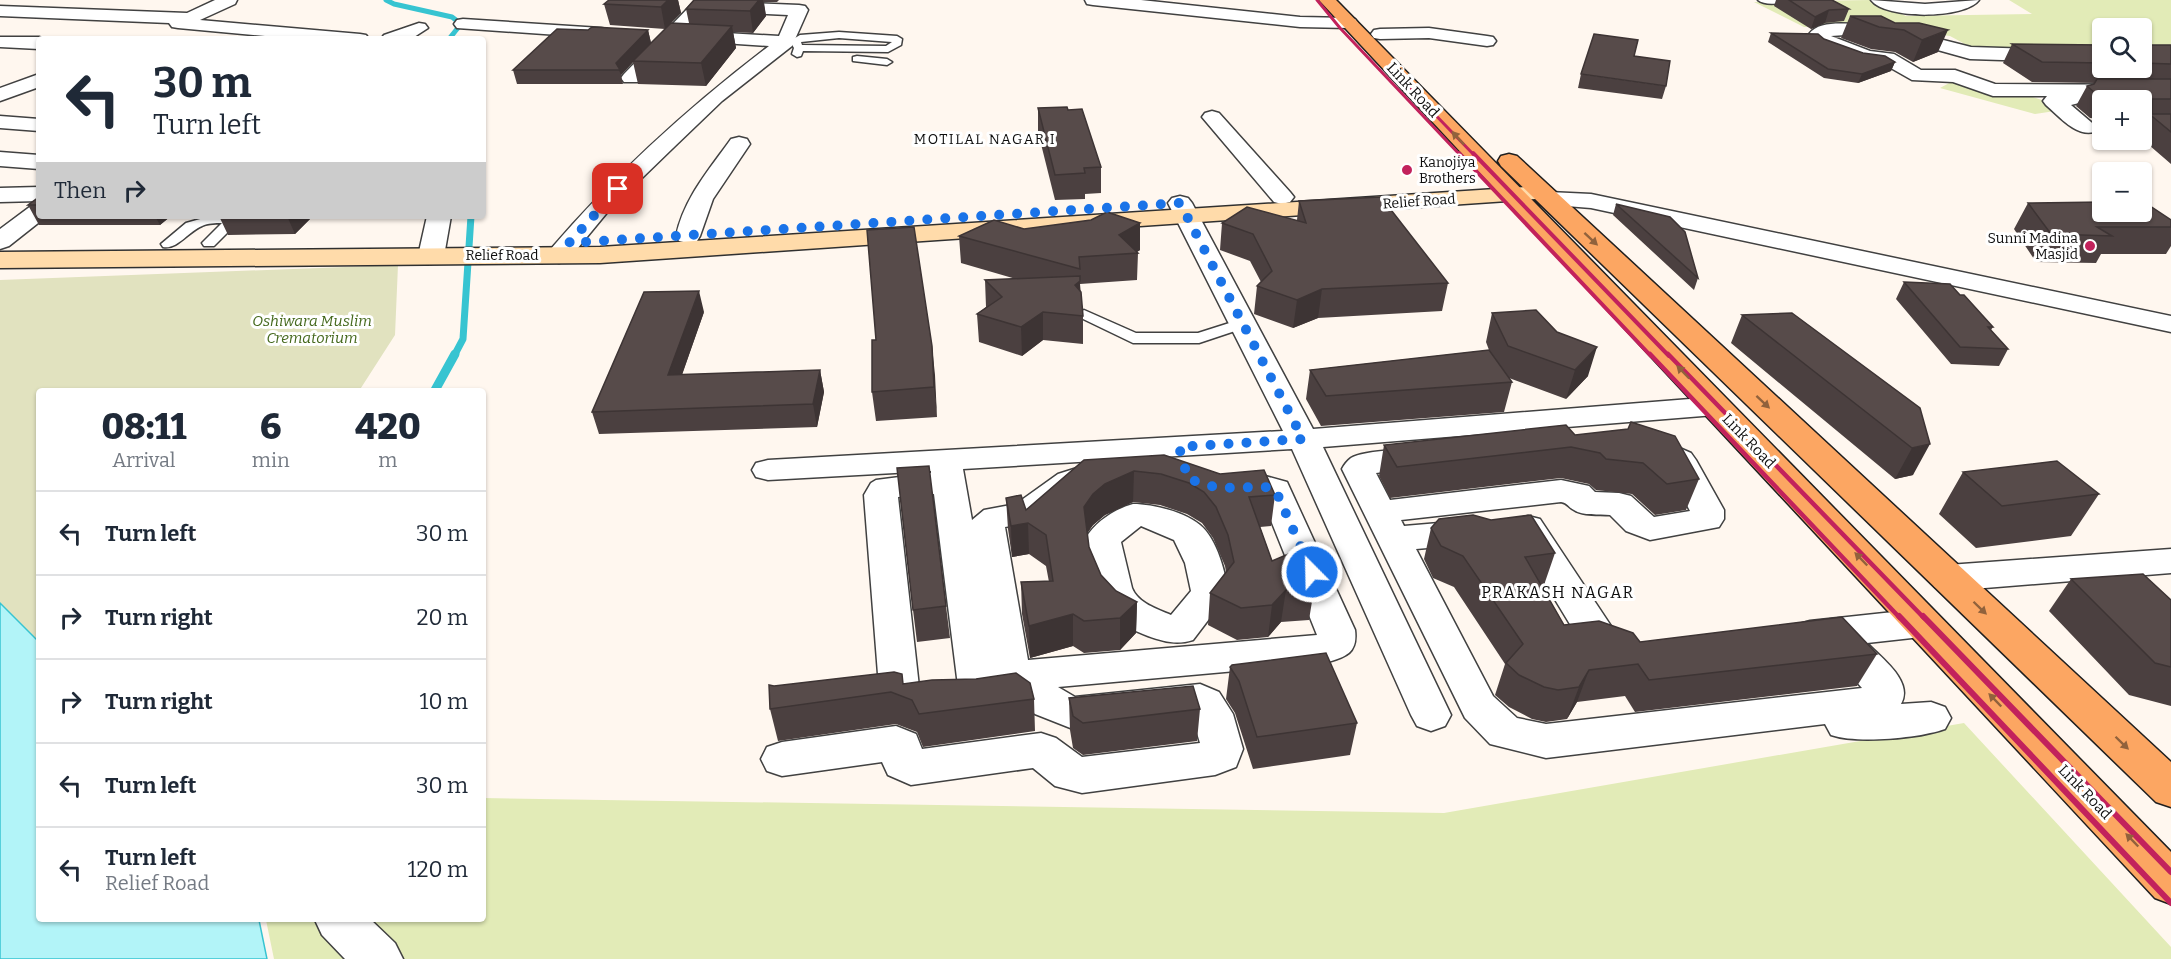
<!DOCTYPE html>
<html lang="en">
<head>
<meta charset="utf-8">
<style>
	:root { --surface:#fff; --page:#f2f2f3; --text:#1f2937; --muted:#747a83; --line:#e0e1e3 }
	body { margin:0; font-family:Bitter,serif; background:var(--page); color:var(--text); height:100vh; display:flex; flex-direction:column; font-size:22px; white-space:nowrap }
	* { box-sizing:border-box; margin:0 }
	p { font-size:20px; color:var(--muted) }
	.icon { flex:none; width:33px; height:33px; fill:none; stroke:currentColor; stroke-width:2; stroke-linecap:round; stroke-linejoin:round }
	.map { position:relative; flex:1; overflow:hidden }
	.drawer { position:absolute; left:36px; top:388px; width:450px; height:534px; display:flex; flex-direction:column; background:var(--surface); border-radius:6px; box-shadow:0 2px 4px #0004 }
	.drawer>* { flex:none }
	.hud { position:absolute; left:36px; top:36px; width:450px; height:183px; border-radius:6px; box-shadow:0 2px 4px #0004; background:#fff; color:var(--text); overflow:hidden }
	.buttons { position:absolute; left:2092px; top:18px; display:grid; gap:12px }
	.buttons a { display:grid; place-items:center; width:60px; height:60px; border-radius:6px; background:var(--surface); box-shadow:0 2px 4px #0004; font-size:30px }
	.pin { position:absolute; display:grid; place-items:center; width:51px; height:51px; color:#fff; margin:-26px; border-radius:12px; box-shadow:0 3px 9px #0006 }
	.me { position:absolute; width:66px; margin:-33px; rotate:337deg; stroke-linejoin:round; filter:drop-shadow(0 0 4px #0008) }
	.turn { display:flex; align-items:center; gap:21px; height:126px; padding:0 18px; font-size:27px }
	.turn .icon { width:78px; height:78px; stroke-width:2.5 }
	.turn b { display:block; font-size:42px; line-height:51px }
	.then { display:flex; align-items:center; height:57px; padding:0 18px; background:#0003; gap:12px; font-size:22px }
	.eta { display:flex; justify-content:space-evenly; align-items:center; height:102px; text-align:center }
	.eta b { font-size:36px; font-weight:800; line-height:42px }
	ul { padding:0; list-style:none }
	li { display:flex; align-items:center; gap:18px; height:84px; padding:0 18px; border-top:2px solid var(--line) }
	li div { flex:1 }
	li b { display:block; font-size:22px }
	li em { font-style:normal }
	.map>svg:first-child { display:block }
	.green { fill:#e2ebb7 }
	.cemetery { fill:#e1e2bf }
	.water { fill:#b2f4f8; stroke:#37c4d1; stroke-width:1.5 }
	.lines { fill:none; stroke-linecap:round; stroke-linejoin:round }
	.stream-far2 { stroke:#37c4d1; stroke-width:5 }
	.stream-far1 { stroke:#37c4d1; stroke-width:7 }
	.stream { stroke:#37c4d1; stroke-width:9 }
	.lane-casing { stroke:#414141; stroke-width:3 }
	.street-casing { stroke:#414141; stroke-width:3 }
	.secondary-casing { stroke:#303030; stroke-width:3 }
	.primary-casing { stroke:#1f1f1f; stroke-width:3 }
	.lane { fill:#fff; fill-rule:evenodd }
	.street { fill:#fff; fill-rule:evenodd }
	.secondary { fill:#ffdbaa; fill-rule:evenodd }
	.primary { fill:#fca662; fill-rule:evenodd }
	.rail-far3 { stroke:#c2225c; stroke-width:3 }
	.rail-far2 { stroke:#c2225c; stroke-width:4 }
	.rail-far1 { stroke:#c2225c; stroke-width:4.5 }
	.rail { stroke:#c2225c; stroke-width:6 }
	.wall { fill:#4b4040 }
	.shaded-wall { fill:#3d3434 }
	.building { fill:#574b4a; stroke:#3d3434; stroke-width:1.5 }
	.oneway { fill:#91623c }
	.route { stroke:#1a73e8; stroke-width:10; stroke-dasharray:0 18 }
	.poi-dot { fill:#c2225c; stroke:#fff; stroke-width:2 }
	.labels { text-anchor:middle; stroke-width:6; stroke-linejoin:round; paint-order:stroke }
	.far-neighbourhood-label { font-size:14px; letter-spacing:1.5px; fill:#0e0e0e; stroke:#fff }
	.far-poi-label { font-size:14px; fill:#0e0e0e; stroke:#fff; text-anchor:start }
	.far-street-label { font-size:14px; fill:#0e0e0e; stroke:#fff }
	.street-label { font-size:15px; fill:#0e0e0e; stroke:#fff }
	.park-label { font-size:15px; font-style:italic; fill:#44681c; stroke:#fff }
	.neighbourhood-label { font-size:16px; letter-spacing:1.5px; fill:#0e0e0e; stroke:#fff }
</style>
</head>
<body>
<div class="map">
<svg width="2171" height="959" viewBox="0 0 2171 959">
	<rect width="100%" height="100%" fill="#fff7ef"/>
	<path class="green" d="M1870,0L1906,16L2032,14L2009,0H2171V50H2142V28H2103V50H1976L1950,36L1914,31L1874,26L1804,27L1754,2Z
		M1953,81L2030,96L2045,101L2055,111L2035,114L1940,88Z
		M1964,723L2171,947V959H274L266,920H483V798L1444,813Z"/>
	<path class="cemetery" d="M398,265L395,335L359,391L39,392V642L0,603V280Z"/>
	<path class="water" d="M0,603L39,642V920H259L267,959H0Z"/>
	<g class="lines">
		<path class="stream-far2" d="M386,0L394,4L452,17L461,24L449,39"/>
		<path class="stream-far1" d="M454,356L463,339L471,216"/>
		<path class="stream" d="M434,392L455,354"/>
		<defs>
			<path id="lane" d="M1758,0H1785C1779,5 1764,5 1758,0Z
				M839,32L897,36L902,39L901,45L888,52L803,51L801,56L797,57L792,54L794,48L790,41L800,35ZM839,38L892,42L886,46L802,45L801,42Z
				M857,56L887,59L892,62L887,65L853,61V57Z
				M211,216H238L241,219L214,246H204L202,243L222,223C215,223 208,223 202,226C189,231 177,250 163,247L161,244L186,223Z
				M1084,310L1136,333H1198L1242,319L1250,324L1247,327L1199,343H1133L1079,317L1077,314Z"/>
			<path id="street" d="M215,0H237L235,4L200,20L360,34L366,35L369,39H298L178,28L172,27L169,23L0,16V6L187,13Z
				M1085,0H1141L1300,17L1349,18L1355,19L1358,23L1355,27L1349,28L1300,27L1093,5L1087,4Z
				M1871,0L1925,4L1979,0C1965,19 1886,20 1871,0Z
				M700,1L799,5L805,6L808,10L792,46L722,101L673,148L610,209L568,260L559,263L550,260L546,255L550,250C616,173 689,107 769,46L692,41L686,40L683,36L686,32L692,31L779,36L788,15L704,11L638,82H624L621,78L624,74L694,2Z
				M463,19L601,28L607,29L610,33L607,37L601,38L457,28L454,24L457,20Z
				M419,23L425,24L428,28L411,39H381L384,35Z
				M1860,24L1892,27L1971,47L2103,51V63L1970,59L1891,37L1860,34L1831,36L1870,51L1894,54L1921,70H1955L1995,84L2171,85V97H2085L2083,102L2071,105L2098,128L2094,132C2076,137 2059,116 2046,105L2043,101L2047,96H1993L1953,82L1912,80L1882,63L1860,60L1821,46L1809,34C1819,20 1844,24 1860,24Z
				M1429,28L1487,36L1493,37L1496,41L1493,45L1487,46L1429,38L1380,39L1374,38L1371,34L1374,30L1380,29Z
				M0,37H39L45,39H39V49L0,47Z
				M39,74V87L0,101V88Z
				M1212,111L1219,113L1290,192L1294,197L1290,202L1282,204L1274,202L1202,117L1205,113Z
				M0,116L39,119V131L0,128Z
				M739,137L747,139L750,144L713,199L700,236L697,241L688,243L679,241L676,236C684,198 709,170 731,139Z
				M0,152L39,155V169L0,166Z
				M39,187V201L0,202V188Z
				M1549,192L1591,194L2171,316V332L1591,208L1541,204L1537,199L1541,194Z
				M1180,196L1188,198L1192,203L1313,429L1715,397L1726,400L1730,406L1726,412L1715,415L1323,447L1451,715L1445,726L1431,731L1417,726L1411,715L1292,449L963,469L972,520L984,510L1016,504L1058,474L1077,468L1164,463L1218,477L1265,476L1287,482L1355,630C1358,654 1345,657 1325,663L1058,687L1075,697L1200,684L1219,692L1233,714L1243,749L1236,767L1215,775L1082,793L1055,786L1033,768L911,785L888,775L882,762L782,776L767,771L761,759L767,747L782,742L896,726L916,734L922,749L1041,733L1056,738L1082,757L1200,743L1192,716L1073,729L1035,714L1023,704L979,709L965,705L959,694L934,494L898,497L919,687L913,698L899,702L885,698L879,687L864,495L871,483L876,480L931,473V471L768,480L756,477L752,470L756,463L768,460L1283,431L1168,203L1172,198ZM1163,483L1218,499L1262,498L1317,635L1028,660L1005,527L1039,521L1083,488Z
				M39,204V216H47L9,246L0,249V229L31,206Z
				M427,216H451L444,256L440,261L431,264L422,261L418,256Z
				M1668,443L1691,453L1696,460L1724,510V519L1719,527L1650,540L1626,531L1610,515C1599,514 1583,516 1574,510C1568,507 1568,503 1561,502L1401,520L1404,526L1474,520L1486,524L1491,532L1486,540L1474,544L1416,549L1493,696L1517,718L1546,724L1862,688L1826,647L1810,649L1796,645L1791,635L1796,625L1810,621L1921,609L1934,613L1940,623L1934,633L1921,637L1867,643C1881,658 1914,681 1901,704L1931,702L1945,707L1951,718L1945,729C1920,738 1857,744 1831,735L1825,724L1546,758L1490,744L1465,718L1342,469C1344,465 1347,461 1351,458C1364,450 1422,447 1436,451L1441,458L1436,465L1376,473L1390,500L1561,480L1589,486L1595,492L1619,493L1631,496L1654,517L1690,511L1667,466L1657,460L1652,453L1657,446Z
				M1133,504C1153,504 1185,512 1200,525C1217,539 1226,573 1228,594L1193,640C1177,645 1165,642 1148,636C1135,631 1118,624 1108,613C1093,596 1086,561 1086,538C1095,522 1115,509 1133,504ZM1141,526L1174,540L1185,563L1191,591L1171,615C1157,609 1138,603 1132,588L1121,542Z
				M1528,516L1540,519L1613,629L1635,640L1640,650L1635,660L1621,664L1585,649L1511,527L1516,519Z
				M2171,549V573L1948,591L1935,587L1930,578L1935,569L1948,565Z
				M315,920H371L395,943L403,959H345L322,935Z"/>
			<path id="secondary" d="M1543,186L1551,188L1555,193L1551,198L600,263L0,268V252L600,247Z"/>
			<path id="primary" d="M1319,0H1336L2171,852V904L2155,898Z
				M1509,154L1517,156L2171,762V807L2156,802L1501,166L1498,161L1501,156Z"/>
		</defs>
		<use href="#lane" class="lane-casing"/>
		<use href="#street" class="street-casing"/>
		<use href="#secondary" class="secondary-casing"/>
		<use href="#primary" class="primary-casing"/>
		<use href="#lane" class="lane"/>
		<use href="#street" class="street"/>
		<use href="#secondary" class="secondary"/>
		<use href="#primary" class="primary"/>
		<path class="rail-far3" d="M1317,0L1340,28L1460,155
			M1395,73L1474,155"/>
		<path class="rail-far2" d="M1459,153L1651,356
			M1473,153L1669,356"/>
		<path class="rail-far1" d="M1650,354L1900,618
			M1668,354L1924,618"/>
		<path class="rail" d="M1899,616L2171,903
			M1923,616L2171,872"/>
	</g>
	<path class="wall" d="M678,0L681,13L665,29L610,25L604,4Z
		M694,0H779L777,2H764L766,16L753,33L733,32L736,48L706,86L638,84L633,62L621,75L623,84H517L513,70L648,30L651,43L689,23L686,9Z
		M1776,0H1832L1849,9L1844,21L1825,23L1811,29L1774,6Z
		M1850,16L1895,23H1919L1938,52L1913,62L1895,52L1871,49L1841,38Z
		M1771,33L1824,39L1863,53L1895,62L1891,71L1858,83L1824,78L1768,42Z
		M2012,44L2103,45V68H2142V45H2171V164L2142,139V100H2103V119L2090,118L2076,106L2087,86L2094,84L2095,83L2032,82L2003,63Z
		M1581,74L1666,86L1662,99L1578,88Z
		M1038,108L1068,110L1101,167V193L1085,194V199L1055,200L1038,132Z
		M39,197V216H171L160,225H39L28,205Z
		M1299,201L1448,283L1442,311L1318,318L1293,328L1254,314L1257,286L1261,282L1250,261L1220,250L1222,223L1297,220Z
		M2028,203L2171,220V246L2166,254H2101L2096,263L2036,262L2014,229Z
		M1616,204L1698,278L1694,290L1613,215Z
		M219,216H313L295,234L228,235Z
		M1140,223V250L1137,252L1138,253L1137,280L1080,284L1083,316V344L1043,340L1022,356L979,342L977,314L986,307L985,280L1016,279L961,263L959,236L1024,229Z
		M1904,282L1960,295L1993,327L1991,330L2008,349L1999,366L1951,364L1896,299Z
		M704,312L682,375L820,370L824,392L817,427L599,434L592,412Z
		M1492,313L1588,376L1566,399L1509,378L1512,382L1504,412L1321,426L1306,399L1310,370L1489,350L1486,342Z
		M1742,315L1920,408L1913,475L1895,479L1731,343Z
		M932,346L937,417L876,421L872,392Z
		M1575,435L1699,479L1686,510L1655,515L1632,494L1596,490L1589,484L1561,478L1390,498L1379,476L1384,445Z
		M1084,460L1275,495L1271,526L1260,527L1272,561L1314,589L1309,620L1281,622L1268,637L1237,640L1208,625L1210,593L1226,572L1225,566L1213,538L1202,523L1187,514L1160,505L1133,502L1105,515L1093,525L1087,533L1089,547L1101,575L1116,591L1137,602L1136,633L1120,650L1084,653L1073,646L1030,658L1022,614L1021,582H1049L1046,566L1029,554L1012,557L1008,529L1006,498L1026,510Z
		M1963,472L2099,494L2071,536L1976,548L1939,514Z
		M1431,528L1555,553L1544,585H1541L1564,625L1640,642L1877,654L1857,686L1635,712L1625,696L1577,702L1567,719L1546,722L1532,719L1509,707L1495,695L1505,664L1454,587L1433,578L1424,559Z
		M2071,579L2171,600V706L2129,695L2049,611Z
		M946,606L950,638L917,642L913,610Z
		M1230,667L1357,723L1350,755L1253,769L1235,713L1226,699Z
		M904,684L1034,699L1035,731L923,747L917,732L896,724L778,741L770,709L774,686Z
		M1069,698L1200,709L1197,741L1083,755L1073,748L1070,730Z"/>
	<path class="shaded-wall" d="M668,0H678L681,13L665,29L661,7Z
		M759,0H763L766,16L753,33L750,11Z
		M1829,10L1825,23L1811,29L1815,17Z
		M732,26L736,48L706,86L701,63Z
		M648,30L651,43L621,75L616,63Z
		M1948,30L1938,52L1913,62L1922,40Z
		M1895,62L1891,71L1858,83L1862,74Z
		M155,216H171L160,225Z
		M287,216H313L295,234Z
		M1140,223V250L1135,253L1119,235Z
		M1080,281V309L1075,285Z
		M1322,289L1318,318L1293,328L1297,300Z
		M699,291L704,312L674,397L668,375Z
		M1043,312V340L1022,356L1021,327Z
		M932,346L935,375L937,417L934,387Z
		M1597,347L1588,376L1566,399L1575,370Z
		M820,370L824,392L817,427L813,404Z
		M1930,444L1913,475L1895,479L1912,448Z
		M1134,471L1133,502L1105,515L1093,525L1084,538V507L1093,494L1105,484Z
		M1028,523L1029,554L1012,557L1011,526Z
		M1286,590L1281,622L1268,637L1272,605Z
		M1137,602L1136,633L1120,650V618Z
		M1073,614V646L1030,658L1029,626Z
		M1589,670L1577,702L1567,719L1579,687Z"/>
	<path class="building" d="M609,0H668L661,7L604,4Z
		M694,0H759L750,11L686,9Z
		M1789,0H1832L1849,9L1829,10L1815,17Z
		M1850,16H1881L1895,23H1919L1948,30L1922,40L1904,30L1879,27Z
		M671,23L732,26L701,63L633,61Z
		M592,27L648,30L616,63L620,70H513L557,29L588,30Z
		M1771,33L1818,34L1824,39L1863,53L1885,56L1895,62L1862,74L1828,69Z
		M1594,34L1638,40L1634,56L1670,61L1666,86L1581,74Z
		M2012,44L2103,45V63L2042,62Z
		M2142,45H2171V64L2142,63Z
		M2097,79H2171V99H2152V114H2171V132L2142,108V100L2101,98L2087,86L2094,84Z
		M1067,107L1068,110L1082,109L1101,167L1084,168L1085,173L1055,175L1038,108Z
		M39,197V205H28Z
		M1381,197L1448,283L1322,289L1297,300L1257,286L1272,271L1253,234L1222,223L1247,207L1306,223L1299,201Z
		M2103,202V212H2142V202H2144L2171,220V227H2097L2112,236L2051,234L2028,203Z
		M1616,204L1670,217L1685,232L1698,278Z
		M1107,212L1140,223L1119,235L1138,253L1079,257L1080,269L959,236L994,220L1024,229L1091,220Z
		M914,227L932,346L934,387L872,392V340H876L867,230Z
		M1080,276V281L1075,285L1081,292L1083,316L1043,312L1021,327L977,314L1002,297L985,280Z
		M1904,282L1950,284L1960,295H1964L1993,327H1988L2008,349L1960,347Z
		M699,291L668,375L820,370L813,404L592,412L644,292Z
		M1536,310L1557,332L1597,347L1575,370L1508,346L1492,313Z
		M1792,313L1920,408L1930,444L1912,448L1742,315Z
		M1489,350L1512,382L1326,396L1310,370Z
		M1631,422L1675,436L1699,479L1667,484L1643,463L1606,459L1600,453L1571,447L1397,467L1384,445L1566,425L1575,435L1628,429Z
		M1164,455L1220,474L1264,470L1275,495L1249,497L1272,561L1298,550L1314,589L1286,590L1272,605L1241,608L1210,593L1234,562L1228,535L1216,507L1204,492L1189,483L1161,474L1134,471L1105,484L1093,494L1084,507L1089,547L1101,575L1116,591L1137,602L1120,618L1084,621L1073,614L1029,626L1021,582L1053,581L1046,535L1028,523L1011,526L1006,498L1021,495L1026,510L1084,460Z
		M2057,461L2099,494L2002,506L1963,472Z
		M929,466L946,606L913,610L897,468Z
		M1473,515L1491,520L1531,515L1555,553L1525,557L1564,625L1599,621L1633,633L1640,642L1842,617L1877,654L1649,680L1638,664L1589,670L1579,687L1558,690L1544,687L1519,675L1506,663L1523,644L1463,556L1441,546L1431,528L1439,519Z
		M2143,574L2171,600V667L2155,663L2071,579Z
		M1326,653L1357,723L1257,737L1239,681L1230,667L1232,665Z
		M894,672L902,674L903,684L932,680L976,679L1016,673L1030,683L1034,699L919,714L912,700L891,692L770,709L769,685L774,686Z
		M1193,686L1200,709L1083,723L1073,716L1069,698Z"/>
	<defs><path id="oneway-solid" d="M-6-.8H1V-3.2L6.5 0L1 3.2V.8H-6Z" transform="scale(1.5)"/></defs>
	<g class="oneway">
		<use href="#oneway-solid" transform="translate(1458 138) rotate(-133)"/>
		<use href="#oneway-solid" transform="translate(1591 239) rotate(43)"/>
		<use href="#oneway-solid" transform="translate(1683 372) rotate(-134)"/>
		<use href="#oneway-solid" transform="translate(1763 402) rotate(43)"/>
		<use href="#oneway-solid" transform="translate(1861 559) rotate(-134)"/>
		<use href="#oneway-solid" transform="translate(1980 608) rotate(44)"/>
		<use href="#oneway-solid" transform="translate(1995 700) rotate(-134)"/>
		<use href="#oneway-solid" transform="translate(2122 743) rotate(44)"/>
		<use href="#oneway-solid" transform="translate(2132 840) rotate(-134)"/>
	</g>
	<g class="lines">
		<path class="route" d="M618,189L569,243L1180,203L1303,439L1179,447L1188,479L1218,488L1265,487L1275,489L1312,572"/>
	</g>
	<g class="poi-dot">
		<circle cx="1407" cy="170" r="6"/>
		<circle cx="2090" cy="246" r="6"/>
	</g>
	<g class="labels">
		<g class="far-neighbourhood-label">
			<text x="985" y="144">MOTILAL NAGAR I</text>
		</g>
		<g class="far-poi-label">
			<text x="1419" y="167">Kanojiya<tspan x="1419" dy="16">Brothers</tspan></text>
			<text x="2078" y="243" text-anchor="end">Sunni Madina<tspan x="2078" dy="16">Masjid</tspan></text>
		</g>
		<g class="far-street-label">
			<text transform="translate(1419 201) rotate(-4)" y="5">Relief Road</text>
			<text x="502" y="260">Relief Road</text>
		</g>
		<g class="street-label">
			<text transform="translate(1413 90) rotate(47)" y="5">Link Road</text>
			<text transform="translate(1749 441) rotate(46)" y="5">Link Road</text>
			<text transform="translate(2085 792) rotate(46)" y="5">Link Road</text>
		</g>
		<g class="park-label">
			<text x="312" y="326">Oshiwara Muslim<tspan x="312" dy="17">Crematorium</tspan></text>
		</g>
		<g class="neighbourhood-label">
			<text x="1558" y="598">PRAKASH NAGAR</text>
		</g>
	</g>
</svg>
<div class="buttons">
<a><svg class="icon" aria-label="search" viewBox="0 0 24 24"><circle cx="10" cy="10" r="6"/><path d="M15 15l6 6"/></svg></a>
<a>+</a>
<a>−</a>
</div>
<div class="pin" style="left:618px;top:189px;background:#d93025"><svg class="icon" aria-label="arrive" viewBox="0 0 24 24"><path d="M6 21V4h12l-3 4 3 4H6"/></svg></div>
<svg class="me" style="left:1312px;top:572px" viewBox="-20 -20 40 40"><circle r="17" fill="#1a73e8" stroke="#fff" stroke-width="3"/><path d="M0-11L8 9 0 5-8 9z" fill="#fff"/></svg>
<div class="hud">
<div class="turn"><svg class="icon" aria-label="left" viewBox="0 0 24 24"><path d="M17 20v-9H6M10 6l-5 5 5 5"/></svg><div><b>30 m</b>Turn left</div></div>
<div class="then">Then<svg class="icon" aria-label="right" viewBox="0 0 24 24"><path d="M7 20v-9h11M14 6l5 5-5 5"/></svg></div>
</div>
<section class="drawer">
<div class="eta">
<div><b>08:11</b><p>Arrival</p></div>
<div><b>6</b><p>min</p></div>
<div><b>420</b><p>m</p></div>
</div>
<ul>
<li><svg class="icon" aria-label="left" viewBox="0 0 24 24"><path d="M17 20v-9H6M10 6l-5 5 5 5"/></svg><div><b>Turn left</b></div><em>30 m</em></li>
<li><svg class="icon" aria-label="right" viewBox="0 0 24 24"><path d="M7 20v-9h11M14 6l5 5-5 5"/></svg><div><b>Turn right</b></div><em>20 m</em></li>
<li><svg class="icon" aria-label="right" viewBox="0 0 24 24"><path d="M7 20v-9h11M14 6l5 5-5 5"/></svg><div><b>Turn right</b></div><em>10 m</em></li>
<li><svg class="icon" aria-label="left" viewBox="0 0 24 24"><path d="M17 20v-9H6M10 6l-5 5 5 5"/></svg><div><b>Turn left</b></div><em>30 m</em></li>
<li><svg class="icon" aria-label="left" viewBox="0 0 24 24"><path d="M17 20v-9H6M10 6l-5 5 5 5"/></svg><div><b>Turn left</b><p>Relief Road</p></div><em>120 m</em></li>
</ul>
</section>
</div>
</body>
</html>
